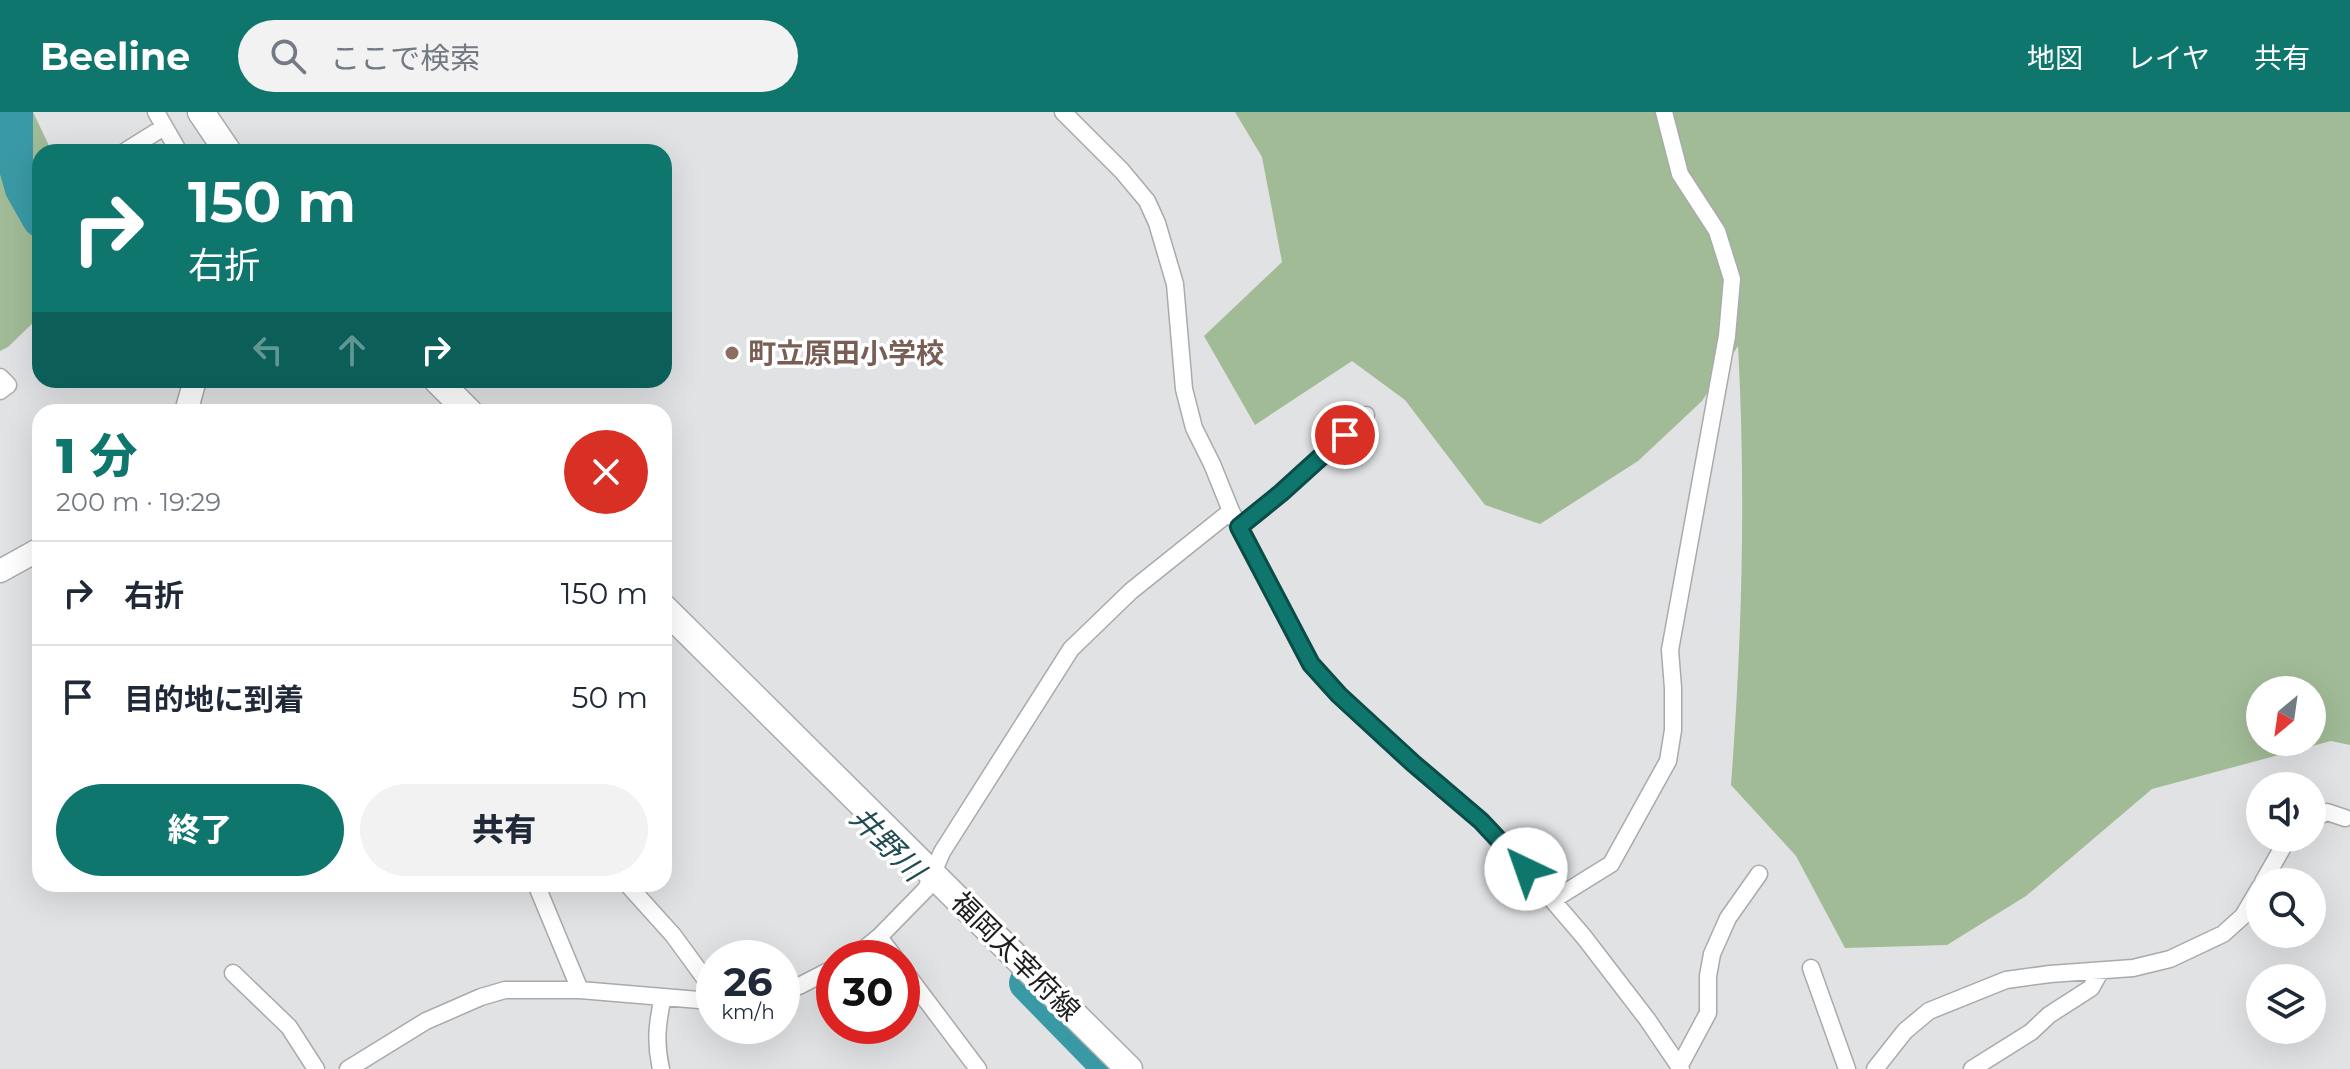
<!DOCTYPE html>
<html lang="ja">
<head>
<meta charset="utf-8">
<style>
	:root { --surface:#fff; --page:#f2f2f3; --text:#1f2937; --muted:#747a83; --line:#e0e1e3; --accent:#0f766e }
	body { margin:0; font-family:Montserrat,"Noto Sans JP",sans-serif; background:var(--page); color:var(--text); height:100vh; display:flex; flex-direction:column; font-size:30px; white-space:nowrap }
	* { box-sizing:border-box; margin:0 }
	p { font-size:26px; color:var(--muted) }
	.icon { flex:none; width:44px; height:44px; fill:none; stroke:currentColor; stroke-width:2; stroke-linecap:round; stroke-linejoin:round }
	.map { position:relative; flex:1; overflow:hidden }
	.drawer { position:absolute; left:32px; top:292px; width:640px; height:488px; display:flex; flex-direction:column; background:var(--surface); border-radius:24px; box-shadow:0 8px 32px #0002 }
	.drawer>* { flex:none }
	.hud { position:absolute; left:32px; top:32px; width:640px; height:244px; border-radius:24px; box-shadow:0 8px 32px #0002; background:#0f766e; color:#fff; overflow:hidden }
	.needle { width:52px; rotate:209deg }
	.tools { position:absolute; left:2246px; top:564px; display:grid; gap:16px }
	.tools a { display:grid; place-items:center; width:80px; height:80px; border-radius:50%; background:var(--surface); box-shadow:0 8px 32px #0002; font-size:40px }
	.speed { position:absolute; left:696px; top:828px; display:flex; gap:16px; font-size:40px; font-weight:700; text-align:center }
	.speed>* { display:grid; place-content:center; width:104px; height:104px; border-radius:50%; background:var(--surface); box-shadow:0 8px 32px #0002; line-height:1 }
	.speed small { font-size:20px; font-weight:400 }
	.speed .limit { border:12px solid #d22; background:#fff; color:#111 }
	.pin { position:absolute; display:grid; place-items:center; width:68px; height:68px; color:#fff; margin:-34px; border:4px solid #fff; border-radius:50%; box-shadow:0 2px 8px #0007 }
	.me { position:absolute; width:88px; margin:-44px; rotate:318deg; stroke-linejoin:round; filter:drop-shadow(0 0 6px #0008) }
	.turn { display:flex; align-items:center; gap:28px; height:168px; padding:0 24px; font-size:36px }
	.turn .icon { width:104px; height:104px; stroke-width:2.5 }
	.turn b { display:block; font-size:56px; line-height:68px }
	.lanes { display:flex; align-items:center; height:76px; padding:0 24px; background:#0003; justify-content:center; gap:40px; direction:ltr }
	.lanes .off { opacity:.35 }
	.round { display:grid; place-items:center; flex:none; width:84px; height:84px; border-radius:42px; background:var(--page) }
	.summary { display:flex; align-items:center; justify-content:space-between; height:136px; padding:0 24px }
	h1 { font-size:48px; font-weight:800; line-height:60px; color:var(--accent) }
	.action { display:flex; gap:16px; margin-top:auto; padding:16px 24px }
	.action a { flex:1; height:92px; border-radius:48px; background:var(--accent); color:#fff; font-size:32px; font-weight:800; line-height:92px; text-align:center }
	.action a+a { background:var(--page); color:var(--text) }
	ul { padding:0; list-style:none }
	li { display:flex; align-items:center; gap:24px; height:104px; padding:0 24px; border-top:2px solid var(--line) }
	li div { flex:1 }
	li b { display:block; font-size:30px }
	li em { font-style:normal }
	header { display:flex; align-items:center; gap:48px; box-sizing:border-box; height:112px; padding:0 40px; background:var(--accent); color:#fff }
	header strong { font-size:38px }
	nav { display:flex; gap:44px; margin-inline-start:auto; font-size:28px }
	.search { width:560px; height:72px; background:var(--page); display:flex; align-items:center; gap:20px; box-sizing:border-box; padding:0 28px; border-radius:44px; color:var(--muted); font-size:30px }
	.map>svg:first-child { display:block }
	.green { fill:#a1bb97; fill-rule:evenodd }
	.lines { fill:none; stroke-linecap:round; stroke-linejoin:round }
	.river { stroke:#399aa6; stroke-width:36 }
	.street-casing { stroke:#a9aaac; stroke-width:19 }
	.secondary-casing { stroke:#a9aaac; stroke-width:25 }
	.primary-casing { stroke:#a9aaac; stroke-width:29 }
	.street { stroke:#fff; stroke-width:16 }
	.secondary { stroke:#fff; stroke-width:22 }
	.primary { stroke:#fff; stroke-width:26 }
	.route-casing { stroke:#0a4d48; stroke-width:20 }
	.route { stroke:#0f766e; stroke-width:14 }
	.education-dot { fill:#8d6e63; stroke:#fff; stroke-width:3 }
	.labels { text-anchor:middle; stroke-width:7; stroke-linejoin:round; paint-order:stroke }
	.education-label { font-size:28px; font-weight:bold; fill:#785e54; stroke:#fff; text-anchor:start }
	.street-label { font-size:28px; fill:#1e1e1f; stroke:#fff }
	.water-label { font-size:30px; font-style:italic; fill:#214c51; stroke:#fff }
</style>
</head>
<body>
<header>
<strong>Beeline</strong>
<div class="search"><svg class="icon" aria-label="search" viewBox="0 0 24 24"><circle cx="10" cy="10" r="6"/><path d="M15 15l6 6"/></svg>ここで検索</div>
<nav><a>地図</a><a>レイヤ</a><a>共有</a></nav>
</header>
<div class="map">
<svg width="2350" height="957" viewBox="0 0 2350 957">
	<rect width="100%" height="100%" fill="#e1e2e4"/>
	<path class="green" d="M0,0H33L52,40H40V204L8,235L0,239Z
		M1235,0H2350V633L2331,629L2152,677L2026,784L1947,833L1845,836L1796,744L1731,673C1742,527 1746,380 1738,234L1702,289L1638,349L1540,412L1485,393L1405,288L1352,249L1255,313L1204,224L1282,150L1262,45ZM2260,578H2312V630H2260Z"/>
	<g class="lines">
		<path class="river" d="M15,0V49L23,77L40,107
			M1027,871L1111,957"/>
		<defs>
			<path id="street" d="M156,0L179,40
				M1063,0L1122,59L1147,89L1157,111L1175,172L1184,277L1194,316L1212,352L1231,399L1311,552L1339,583L1414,652L1481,709L1512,741L1584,825L1647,907L1681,957
				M124,40L164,15
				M0,265L8,273L0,279
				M1239,415L1281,381L1366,303
				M2312,707L2327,700L2345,706
				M2263,770L2288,726
				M536,772L580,878
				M627,772L673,823L714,879
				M1553,788L1611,752L1668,649L1673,618V576L1670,538L1727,224L1732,167L1717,119L1680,62L1664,0
				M879,825L895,846
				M853,846L879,825L926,777L942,740L1071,537L1131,479L1231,399
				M902,856L978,957
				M1811,856L1847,957
				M233,861L289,915L316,957
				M782,878L799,874L834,856
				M1679,955L1708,901V864L1712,842L1728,806L1759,762
				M348,957L426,909L481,885L505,878H580L699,888L714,887
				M661,957C655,931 657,911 663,885
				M1875,957L1905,919L1929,899L2006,868L2050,862L2133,856L2170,847L2223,822L2243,804L2260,775
				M1972,957L2031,920L2049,903L2091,876L2100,860"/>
			<path id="secondary" d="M186,300L195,268
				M0,459L40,437"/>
			<path id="primary" d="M201,0L228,40
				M437,268L469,300
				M664,496L1129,957"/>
		</defs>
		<use href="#street" class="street-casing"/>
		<use href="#secondary" class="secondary-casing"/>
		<use href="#primary" class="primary-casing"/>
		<use href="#street" class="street"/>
		<use href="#secondary" class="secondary"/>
		<use href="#primary" class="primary"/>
	</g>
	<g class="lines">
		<defs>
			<path id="route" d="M1345,323L1281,381L1239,415L1311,552L1339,583L1414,652L1481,709L1526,757"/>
		</defs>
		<use href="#route" class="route-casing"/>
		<use href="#route" class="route"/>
	</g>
	<circle class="education-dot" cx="732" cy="241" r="8"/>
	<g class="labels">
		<g class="education-label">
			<text x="748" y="251">町立原田小学校</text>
		</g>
		<g class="street-label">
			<text transform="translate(1016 844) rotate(45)" y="10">福岡太宰府線</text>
		</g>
		<g class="water-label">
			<text transform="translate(887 732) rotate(45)" y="10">井野川</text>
		</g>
	</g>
</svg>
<div class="tools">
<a><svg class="needle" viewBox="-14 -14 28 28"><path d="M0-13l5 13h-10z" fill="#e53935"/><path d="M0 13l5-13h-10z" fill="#747a83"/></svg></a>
<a><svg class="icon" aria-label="sound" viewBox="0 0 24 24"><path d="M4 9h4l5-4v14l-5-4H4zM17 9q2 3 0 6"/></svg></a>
<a><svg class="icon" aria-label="search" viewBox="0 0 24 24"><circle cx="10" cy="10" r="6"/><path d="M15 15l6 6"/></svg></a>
<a><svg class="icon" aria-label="layers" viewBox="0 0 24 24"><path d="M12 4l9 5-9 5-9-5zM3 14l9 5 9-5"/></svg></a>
</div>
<div class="speed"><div>26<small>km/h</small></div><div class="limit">30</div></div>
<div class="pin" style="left:1345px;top:323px;background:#d93025"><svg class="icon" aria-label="arrive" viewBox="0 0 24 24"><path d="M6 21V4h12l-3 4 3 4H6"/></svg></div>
<svg class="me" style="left:1526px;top:757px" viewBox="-20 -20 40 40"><circle r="19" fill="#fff"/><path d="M0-13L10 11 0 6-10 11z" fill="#0f766e"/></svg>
<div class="hud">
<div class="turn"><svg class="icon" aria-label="right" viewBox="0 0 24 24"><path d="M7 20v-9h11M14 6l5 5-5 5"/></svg><div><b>150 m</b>右折</div></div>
<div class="lanes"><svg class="icon off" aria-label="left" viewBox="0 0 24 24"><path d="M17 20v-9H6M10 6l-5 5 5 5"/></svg><svg class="icon off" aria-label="ahead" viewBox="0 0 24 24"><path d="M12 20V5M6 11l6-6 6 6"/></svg><svg class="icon" aria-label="right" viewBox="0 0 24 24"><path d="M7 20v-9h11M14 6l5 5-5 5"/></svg></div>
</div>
<section class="drawer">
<div class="summary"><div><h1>1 分</h1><p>200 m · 19:29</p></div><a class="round" style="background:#d93025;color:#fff"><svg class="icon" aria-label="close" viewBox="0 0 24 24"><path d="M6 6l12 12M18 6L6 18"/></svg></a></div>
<ul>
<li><svg class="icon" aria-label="right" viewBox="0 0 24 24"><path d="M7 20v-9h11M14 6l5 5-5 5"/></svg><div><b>右折</b></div><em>150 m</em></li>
<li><svg class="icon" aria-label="arrive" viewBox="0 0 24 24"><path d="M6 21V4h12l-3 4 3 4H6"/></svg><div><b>目的地に到着</b></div><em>50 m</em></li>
</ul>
<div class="action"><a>終了</a><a>共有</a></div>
</section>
</div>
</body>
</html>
